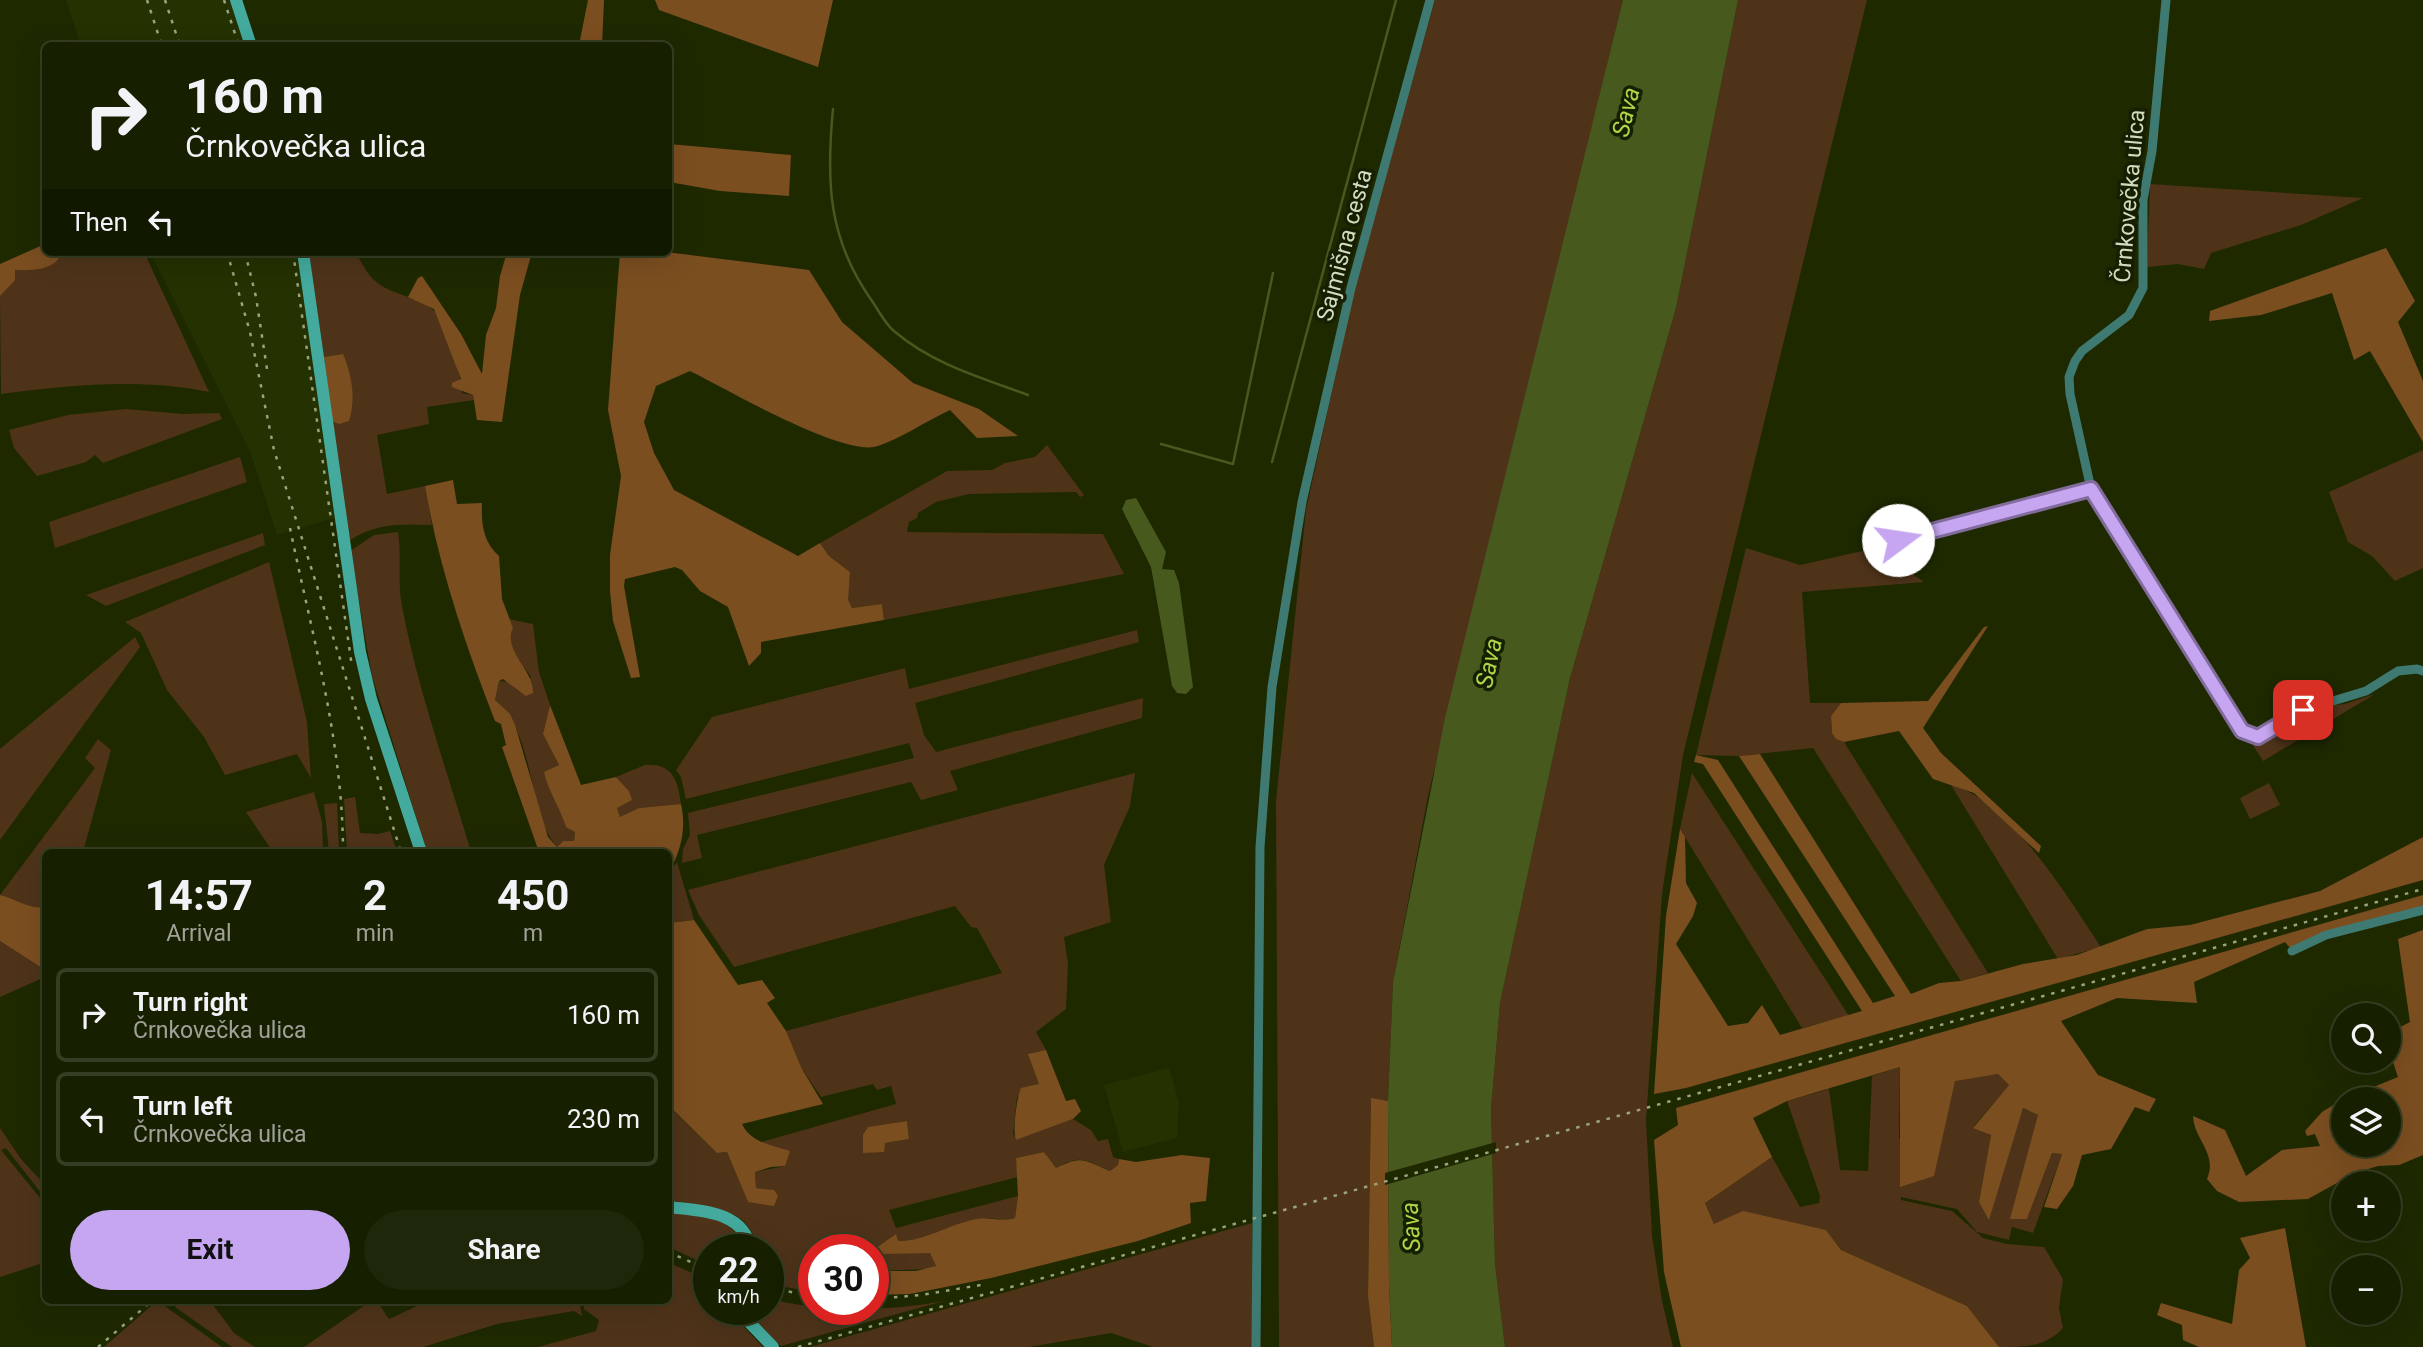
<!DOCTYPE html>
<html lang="en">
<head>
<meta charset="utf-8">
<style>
	:root { --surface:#161f00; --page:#1f270a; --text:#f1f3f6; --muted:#9ea299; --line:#353d22; --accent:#c6a6f0 }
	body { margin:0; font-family:Roboto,sans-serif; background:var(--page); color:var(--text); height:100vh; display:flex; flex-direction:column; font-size:26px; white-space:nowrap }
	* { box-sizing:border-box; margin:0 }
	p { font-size:23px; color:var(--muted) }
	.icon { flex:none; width:38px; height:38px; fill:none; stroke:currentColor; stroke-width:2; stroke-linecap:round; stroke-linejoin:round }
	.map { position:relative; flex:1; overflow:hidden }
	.panel { position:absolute; left:42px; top:849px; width:630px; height:455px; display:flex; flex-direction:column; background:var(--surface); border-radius:10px; box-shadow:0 7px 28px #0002,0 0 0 2px var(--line) }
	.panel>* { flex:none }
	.guide { position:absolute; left:42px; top:42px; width:630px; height:214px; border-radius:10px; box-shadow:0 7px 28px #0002,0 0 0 2px var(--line); background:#161f00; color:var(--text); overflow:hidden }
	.buttons { position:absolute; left:2331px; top:1003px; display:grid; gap:14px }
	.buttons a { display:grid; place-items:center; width:70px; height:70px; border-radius:50%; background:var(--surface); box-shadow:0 7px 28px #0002,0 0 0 2px var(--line); font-size:35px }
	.speed { position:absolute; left:693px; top:1234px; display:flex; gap:14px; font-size:35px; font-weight:700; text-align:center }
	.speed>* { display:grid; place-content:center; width:91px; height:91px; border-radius:50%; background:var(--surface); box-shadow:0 7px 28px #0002,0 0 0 2px var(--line); line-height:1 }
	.speed small { font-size:18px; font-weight:400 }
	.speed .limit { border:10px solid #d22; background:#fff; color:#111 }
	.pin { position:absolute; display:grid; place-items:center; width:60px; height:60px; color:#fff; margin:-30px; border-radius:14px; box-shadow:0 4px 10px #0006 }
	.me { position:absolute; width:77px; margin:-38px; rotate:76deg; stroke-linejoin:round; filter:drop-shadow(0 0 5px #0008) }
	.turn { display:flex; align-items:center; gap:24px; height:147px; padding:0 28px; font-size:32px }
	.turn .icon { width:91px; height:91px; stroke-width:2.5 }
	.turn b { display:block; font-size:49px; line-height:60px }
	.then { display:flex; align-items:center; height:66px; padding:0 28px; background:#0003; gap:14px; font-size:26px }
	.eta { display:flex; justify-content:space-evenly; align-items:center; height:119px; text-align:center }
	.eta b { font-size:42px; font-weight:700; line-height:49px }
	.cta { display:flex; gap:14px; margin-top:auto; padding:14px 28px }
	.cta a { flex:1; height:80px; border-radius:42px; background:var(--accent); color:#111; font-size:28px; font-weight:700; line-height:80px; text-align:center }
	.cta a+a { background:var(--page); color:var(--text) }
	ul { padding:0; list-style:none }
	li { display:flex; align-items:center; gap:21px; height:94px; margin:0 14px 10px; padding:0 14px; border:4px solid var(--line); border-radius:10px }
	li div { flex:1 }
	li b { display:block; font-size:26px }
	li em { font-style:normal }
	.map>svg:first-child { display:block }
	.built { fill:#243100 }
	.green { fill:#4e3319; fill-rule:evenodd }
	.forest { fill:#7b4e20 }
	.water { fill:#48591e }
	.pier { fill:#1e2900 }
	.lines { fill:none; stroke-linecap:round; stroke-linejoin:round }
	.stream { stroke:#48591e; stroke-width:2.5 }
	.street { stroke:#3e7a71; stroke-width:9 }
	.secondary { stroke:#43aa9d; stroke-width:12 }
	.rail { stroke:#99a382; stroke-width:2.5; stroke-dasharray:3.5 7; stroke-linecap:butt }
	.route-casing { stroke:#816c9c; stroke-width:18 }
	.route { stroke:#c6a6f0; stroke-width:12 }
	.labels { text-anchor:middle; stroke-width:7; stroke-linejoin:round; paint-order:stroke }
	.street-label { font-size:23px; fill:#d2dcbf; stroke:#171f03 }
	.water-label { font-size:24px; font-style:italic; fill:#afd647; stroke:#171f03 }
</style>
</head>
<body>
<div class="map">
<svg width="2423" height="1347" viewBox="0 0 2423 1347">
	<rect width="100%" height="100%" fill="#1e2900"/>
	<path class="built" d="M66,0H232L247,45H81Z
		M150,252H300L338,517L277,535L250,451Z
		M1169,1068L1179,1102L1177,1138L1123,1152L1104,1085Z"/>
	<path class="green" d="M1435,0H1623L1428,796L1393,982L1388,1101L1371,1099L1368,1296L1374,1347H1279L1276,801L1306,510L1354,291Z
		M1738,0H1867L1683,755L1662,894L1646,1120L1652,1236L1662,1301L1673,1347H1505L1495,1264L1491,1110L1500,1003L1570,678L1676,308Z
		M2150,184L2363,198L2301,225L2211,253L2204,269L2178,264L2147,267Z
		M63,252H144L209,392C142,378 69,385 1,394L0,296L15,270H26L62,256Z
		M309,252H355C361,261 366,272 373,279C389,295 414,295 431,308C446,318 461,375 462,393L473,395L474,400L427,407L429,424L377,435L387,494L425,486L432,525C401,524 375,523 349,541L332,421L343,354L324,357Z
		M126,409L183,414L219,413L222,419L103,463L95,455L86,462L37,476L14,448L9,430L68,415Z
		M1047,445L1084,495L1080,497L1076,492L969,494L936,502L918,513L917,518L909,522L907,532L1103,534L1124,574L884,620L882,604L852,608L847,600L850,572L829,556L820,543L947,471L992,470L1005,463L1035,457Z
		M2423,450V568L2395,581L2372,556L2348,542L2329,492Z
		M240,457L247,482L55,548L49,522Z
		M398,532C402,556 397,581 402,606C418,691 447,770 471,852H427L372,676L350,551L374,535Z
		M263,533L265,545L106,606L86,595Z
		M1880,547L1884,568L1905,569L1924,582L1802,592L1810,703H1841L1831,716L1832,733L1836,739L1844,742L1988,973L1961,981L1813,748L1739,756L1696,755L1746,548L1800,565Z
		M269,562L307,722L311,778L297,754L225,775L204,737L167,690L141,633L125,622Z
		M508,619L533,624L539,672L550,705L543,734L559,765L545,772C547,790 560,808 566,826L575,832L574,841H563L557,847C525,808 538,739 495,700L499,681L510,682L518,691L531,677C522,663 504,645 513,628Z
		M1137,630L1139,642L915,703L924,735L936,752L1143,698L1142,718L950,771L958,790L921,800L911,782L697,835L702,858L682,863L683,849L690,835L688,813L914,758L909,743L686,799L681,777L676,770L712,717L905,668L909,689Z
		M135,637L140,647L0,840V749Z
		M2375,694L2263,761L2251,742L2317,707L2345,704Z
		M98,739L111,750L83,852H46L45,907C28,909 17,900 0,895L95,768L85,758Z
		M645,765C673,763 678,781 681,804L639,808L620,818L617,808L629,791L616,777Z
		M1135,773L1130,806L1104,865L1111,922L1064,937L1068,964L1066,1009L1036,1032L1046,1050L1029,1054L1039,1084L1017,1097L1013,1133L1016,1140L1073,1119L1091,1130L1098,1141L1108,1139L1113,1157L1119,1159L1118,1165L1110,1171C1084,1160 1082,1154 1056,1168L1044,1152L1016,1158L1018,1177L889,1210L896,1228L1018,1196L1015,1218C1003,1221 994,1217 983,1219C953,1223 928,1241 897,1241L896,1235L876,1248L931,1253L936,1266L930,1269L873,1271V1250L808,1249L804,1265L808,1269L814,1292L768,1284V1250L757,1249C751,1204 705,1207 669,1203L668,1106L717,1153L727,1152L748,1202L774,1190L756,1188L755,1172L785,1166L761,1142L896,1104L891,1086L877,1090L873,1084L821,1097L802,1069L786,1031L1002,973L977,928L971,927L955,906L734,967L699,915L688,890ZM907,1121L909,1139L885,1143L869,1127Z
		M1692,773L1849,1016L1802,1028L1680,829Z
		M2269,783L2280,805L2250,819L2240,798Z
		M1951,785C2009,799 2069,899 2101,947L2058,959Z
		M314,792L322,822L323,852H273L246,812Z
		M355,797L360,833L378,834L390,831L397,852H347L344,799Z
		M337,803L339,852H329L324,804Z
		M677,862L694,920L669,923V873Z
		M0,941L45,970V977L0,997Z
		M1900,1067L1899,1138L1933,1176L1955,1080L1998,1074L2009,1085L1973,1127L1991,1135L1979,1202L2022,1108L2038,1115L2027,1219L2052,1153L2062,1154L2033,1233L2012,1227L2009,1240L1977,1232L1957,1209L1901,1197V1200L1952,1211L1983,1238L2007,1244L2044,1247L2063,1279L2059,1308L2063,1328C2046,1347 2025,1347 1999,1347L1967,1306L1841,1250L1826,1230L1792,1223L1714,1224L1705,1203L1772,1157L1800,1207L1819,1203L1820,1196L1787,1101L1829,1089L1840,1170L1868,1171L1872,1076Z
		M0,1128L21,1159L46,1186L45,1198L6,1148L1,1150L45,1204L46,1262L0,1277Z
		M669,1212C702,1217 731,1214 746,1249L709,1250V1266L669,1247Z
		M1252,1223V1347H1153L1111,1333L1029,1347H810Z
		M669,1263L709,1280V1309H734L737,1320L763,1347H538L596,1331L599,1320L584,1309V1300H668Z
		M768,1299C828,1312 884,1312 944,1301L781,1346L755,1322L749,1309H768Z
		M158,1300L162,1304L222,1347H104Z
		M181,1300L210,1301L234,1333L255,1347H232L175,1307Z
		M430,1300H579L582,1316L574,1311L497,1324L423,1347H304L365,1305L377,1301L389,1319Z"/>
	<path class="forest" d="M588,0H604L602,45H579Z
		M655,0H833L818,67L659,10Z
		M669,144L791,155L789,196L720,191L669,182Z
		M45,244L46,252H63C54,271 34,270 15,270V280L0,296V264Z
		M2386,248L2415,301L2398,322L2423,381V442L2370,351L2354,360L2332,293L2261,315L2209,321L2210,311Z
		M507,252H532L520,295L502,422L477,420L473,395L452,387V383L461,379L434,309L408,297L418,278L422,276L461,334L482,374L486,335L496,308L500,276Z
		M620,252H666L809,270L842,322L913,383L979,409L1018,436L977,438L950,410C926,421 902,438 878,446C844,458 725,388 690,371L656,386L644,422L654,453L674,490L798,556L820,543L829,556L850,572L848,600L852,608L882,604L884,620L761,642V653L749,666L728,607L700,591L682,570L675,567L625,579L624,586L640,677L631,678L613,621L610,591V555L621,476L608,410Z
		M343,354C352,376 356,398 349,421L339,424L332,421L324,357Z
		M453,480L457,504L482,503C481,523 483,542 499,556L502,599L513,628C502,650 534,670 533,693L526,696L503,679L499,681L495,700L510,714L515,725L548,837L557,847L563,841H574L575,832L566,827C560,808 548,791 544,772L559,765L543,734L550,705L581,785L616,777L629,791L632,800L617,808L620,817L639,808L681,804C687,831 680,851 669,873L668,852H539L502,747L506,745L501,724L495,721C465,644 439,568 425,486Z
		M1988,626L1923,728L1941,753L2041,846L2039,853L1974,793L1933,779L1899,731L1844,742L1836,739L1832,733L1831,716L1841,703L1928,701L1984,627Z
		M1760,754L1911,994L1939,983L1961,981L2023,964L2077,955L2147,929L2190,925L2320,891L2423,837V880L1686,1088L1654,1094L1666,916L1680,829L1685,837L1686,883L1697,903L1693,916L1676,944L1728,1026L1748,1023L1762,1005L1780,1035L1862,1011L1703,764L1694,762L1696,755L1718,760L1873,1003L1895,996L1739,756Z
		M0,895C17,899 27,909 45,907V922L42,923L45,932V970L0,941Z
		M2423,895V907L2291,949L2285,942L2194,982L2197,1003L2117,998L2061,1021L2098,1075L2156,1099L2149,1112L2135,1107L2111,1149L2082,1155L2073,1186L2057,1209L2044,1207L2062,1154L2052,1153L2027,1219H2010L2038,1115L2023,1108L1989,1220L1979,1202L1991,1135L1973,1128L2009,1085L1998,1074L1955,1081L1934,1176L1900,1187V1067L1787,1101L1753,1118L1772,1157L1705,1203L1714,1224L1743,1211L1826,1230L1841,1250L1967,1306L1999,1347H1681L1664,1272L1654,1140L1678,1125L1676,1108Z
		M694,920L738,985L762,980L775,998L767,1003L786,1031L802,1069L823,1104L742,1124C750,1142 773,1146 790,1151L785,1166L771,1167L755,1172L756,1188L774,1190L778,1196L774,1206L748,1202L727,1152L717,1153L669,1106V923Z
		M2423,930V1155L2399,1165L2378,1166L2355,1173L2308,1199L2239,1202L2217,1191L2207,1179C2218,1153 2194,1140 2193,1116L2225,1130L2246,1176L2282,1150L2320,1146L2315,1134L2307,1136L2305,1131L2322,1112L2343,1099V1144H2389V1099H2344L2398,1077L2389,1050V1033L2410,1022L2398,939Z
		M1046,1050L1066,1101L1075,1099L1081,1111L1073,1119L1016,1140C1012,1131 1017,1097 1021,1088L1039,1084L1028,1054Z
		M1371,1098L1388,1101L1389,1284L1392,1347H1374L1368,1296Z
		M907,1121L909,1139L885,1143L884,1152L863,1153V1135L868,1127Z
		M1044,1152L1056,1168C1083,1155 1083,1160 1110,1171L1118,1165L1119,1159L1136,1162L1182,1155L1210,1158L1206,1201L1190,1203L1191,1223L1138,1241L991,1278L910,1294L873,1295V1271H916L936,1266L930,1253L884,1254L875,1251L876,1248L896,1234L898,1241C926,1241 949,1224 977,1219C990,1217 1002,1222 1015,1218L1018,1196L1016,1158Z
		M2285,1228L2306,1347H2199L2183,1340L2182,1325L2157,1315L2161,1303L2232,1324L2239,1270L2250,1258L2240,1238Z"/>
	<path class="water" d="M1623,0H1738L1676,308L1570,678L1500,1003L1491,1110L1495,1264L1505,1347H1392L1389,1284L1388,1101L1393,982L1445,718Z
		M1136,498L1166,552L1162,569L1174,570L1179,583L1193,687L1186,694L1177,693L1172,686L1151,567L1122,509L1126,500Z"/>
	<path class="pier" d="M1496,1142V1153L1385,1185V1173Z"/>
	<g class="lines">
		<path class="stream" d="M833,109C826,182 828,239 872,301C879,311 885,324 894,331C932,364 982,378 1028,395
			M1161,444L1233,464L1273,273
			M1272,462L1396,0"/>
		<path class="street" d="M2166,0L2152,151L2143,200V288L2129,315L2082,351L2075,361L2069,377L2070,394L2091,489L2234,722L2249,736L2266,734L2303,710L2366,691L2398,671L2417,669L2423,671
			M1898,540L2091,489
			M2292,951L2326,935L2423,910
			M1256,1347L1260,847L1272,687L1302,502L1351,288L1430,0"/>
		<path class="secondary" d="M236,0L251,46
			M303,252L360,652L371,699L421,852
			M668,1207C700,1211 744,1210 751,1250
			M742,1309L745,1318L773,1347"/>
		<path class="rail" d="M147,0L162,46
			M165,0L180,46
			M224,0L239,46
			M227,252L250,332L274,450L401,852
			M245,252L256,297L267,369
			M293,252L352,667
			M290,528C312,635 343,743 343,852
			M668,1252L709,1270
			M768,1288L814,1296
			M873,1299L921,1295L987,1284
			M98,1347L153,1300
			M798,1347L2423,889"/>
	</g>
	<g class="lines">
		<defs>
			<path id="route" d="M1898,540L2091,489L2242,731L2258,737L2303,710"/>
		</defs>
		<use href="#route" class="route-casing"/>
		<use href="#route" class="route"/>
	</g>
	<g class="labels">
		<g class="street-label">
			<text transform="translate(2129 196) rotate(-85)" y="8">Črnkovečka ulica</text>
			<text transform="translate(1344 245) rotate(-75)" y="8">Sajmišna cesta</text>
		</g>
		<g class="water-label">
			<text transform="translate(1626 112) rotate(-76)" y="8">Sava</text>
			<text transform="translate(1489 663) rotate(-78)" y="8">Sava</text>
			<text transform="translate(1411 1227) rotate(-93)" y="8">Sava</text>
		</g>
	</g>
</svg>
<div class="buttons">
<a><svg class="icon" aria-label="search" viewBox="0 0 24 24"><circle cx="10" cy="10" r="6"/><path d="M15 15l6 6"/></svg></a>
<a><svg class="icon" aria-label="layers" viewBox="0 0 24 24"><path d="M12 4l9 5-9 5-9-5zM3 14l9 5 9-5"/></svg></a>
<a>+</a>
<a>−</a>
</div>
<div class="speed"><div>22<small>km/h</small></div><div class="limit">30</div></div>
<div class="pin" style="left:2303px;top:710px;background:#d93025"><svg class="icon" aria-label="arrive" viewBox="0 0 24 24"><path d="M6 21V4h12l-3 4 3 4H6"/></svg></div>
<svg class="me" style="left:1898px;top:540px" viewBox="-20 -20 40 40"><circle r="19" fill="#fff"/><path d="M0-13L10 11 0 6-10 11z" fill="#c6a6f0"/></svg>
<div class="guide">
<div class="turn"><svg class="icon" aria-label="right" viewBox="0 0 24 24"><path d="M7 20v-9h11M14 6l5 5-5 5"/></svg><div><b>160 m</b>Črnkovečka ulica</div></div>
<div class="then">Then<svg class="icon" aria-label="left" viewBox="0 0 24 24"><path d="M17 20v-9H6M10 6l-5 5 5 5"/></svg></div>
</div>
<section class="panel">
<div class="eta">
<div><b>14:57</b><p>Arrival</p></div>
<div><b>2</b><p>min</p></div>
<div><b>450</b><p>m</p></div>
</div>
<ul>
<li><svg class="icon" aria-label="right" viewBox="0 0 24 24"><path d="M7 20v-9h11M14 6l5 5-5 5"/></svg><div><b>Turn right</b><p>Črnkovečka ulica</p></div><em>160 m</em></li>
<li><svg class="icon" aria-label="left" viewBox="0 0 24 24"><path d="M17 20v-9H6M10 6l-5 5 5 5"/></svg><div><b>Turn left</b><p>Črnkovečka ulica</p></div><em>230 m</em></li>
</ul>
<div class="cta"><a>Exit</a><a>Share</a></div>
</section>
</div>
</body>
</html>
